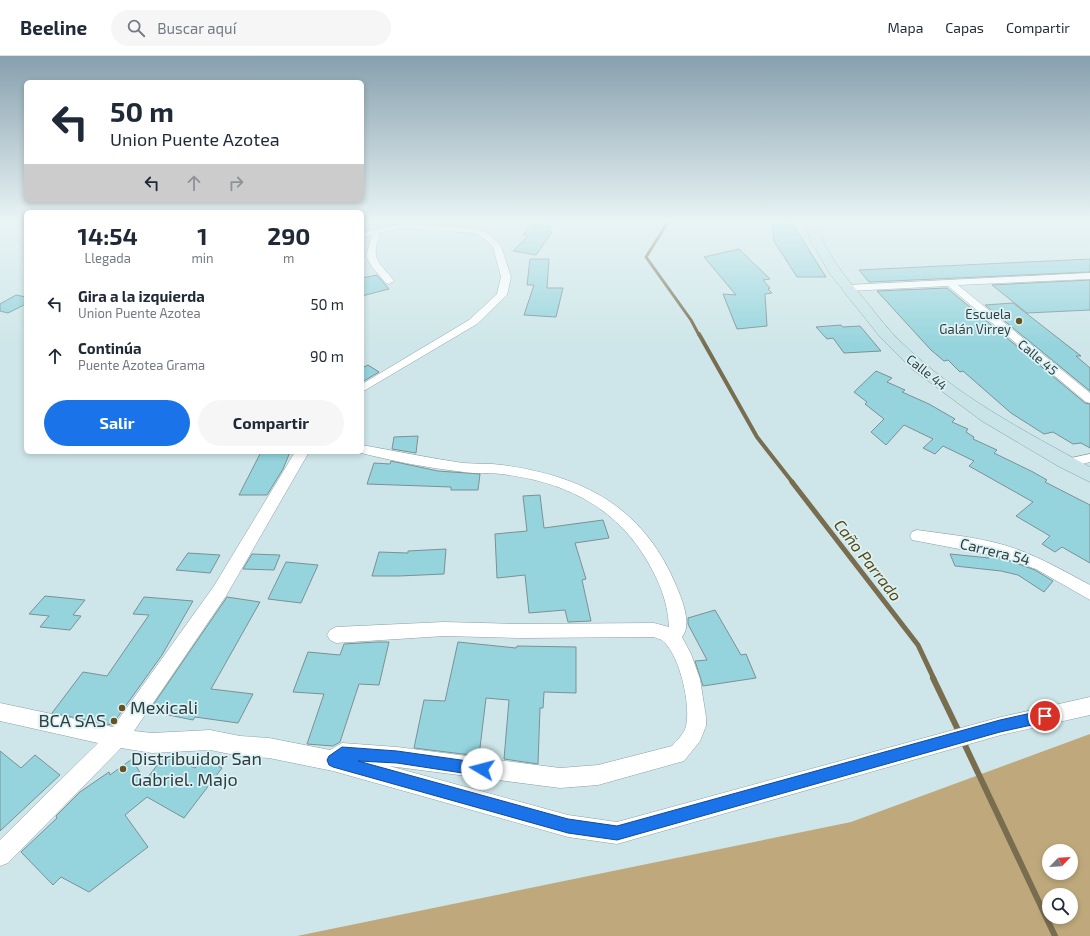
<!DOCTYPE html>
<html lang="es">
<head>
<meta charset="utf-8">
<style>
	:root { --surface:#fff; --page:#f6f6f7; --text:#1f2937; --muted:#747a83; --line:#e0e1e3; --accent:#1a73e8 }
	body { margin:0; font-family:"Exo 2",sans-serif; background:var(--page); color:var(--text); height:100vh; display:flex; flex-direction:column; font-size:15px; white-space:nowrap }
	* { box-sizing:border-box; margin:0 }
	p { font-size:13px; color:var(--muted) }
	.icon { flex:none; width:22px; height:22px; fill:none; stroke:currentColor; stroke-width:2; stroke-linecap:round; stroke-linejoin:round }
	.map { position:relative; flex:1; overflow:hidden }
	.panel { position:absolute; left:24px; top:154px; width:340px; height:244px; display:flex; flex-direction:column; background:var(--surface); border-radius:6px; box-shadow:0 2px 6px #0003 }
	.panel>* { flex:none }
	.guide { position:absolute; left:24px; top:24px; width:340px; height:122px; border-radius:6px; box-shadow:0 2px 6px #0003; background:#fff; color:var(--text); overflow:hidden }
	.needle { width:26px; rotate:65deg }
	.buttons { position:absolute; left:1042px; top:788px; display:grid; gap:8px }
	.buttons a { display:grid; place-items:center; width:36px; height:36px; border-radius:50%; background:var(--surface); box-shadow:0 2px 6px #0003; font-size:20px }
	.pin { position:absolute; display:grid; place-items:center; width:34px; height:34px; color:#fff; margin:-17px; border:2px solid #fff; border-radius:50%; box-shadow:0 1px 4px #0007 }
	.me { position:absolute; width:44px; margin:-22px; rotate:278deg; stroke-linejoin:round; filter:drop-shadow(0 0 3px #0008) }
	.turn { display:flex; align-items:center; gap:14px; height:84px; padding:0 20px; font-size:18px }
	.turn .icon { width:52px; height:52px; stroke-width:2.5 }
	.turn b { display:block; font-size:28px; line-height:34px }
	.lanes { display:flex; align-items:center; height:38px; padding:0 20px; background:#0003; justify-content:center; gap:20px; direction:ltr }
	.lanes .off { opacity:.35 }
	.eta { display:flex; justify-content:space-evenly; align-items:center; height:68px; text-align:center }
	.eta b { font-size:24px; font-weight:700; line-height:28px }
	.cta { display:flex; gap:8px; margin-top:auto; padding:8px 20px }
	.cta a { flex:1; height:46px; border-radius:24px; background:var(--accent); color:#fff; font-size:16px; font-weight:700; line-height:46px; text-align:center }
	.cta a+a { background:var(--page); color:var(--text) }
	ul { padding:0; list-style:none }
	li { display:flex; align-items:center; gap:12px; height:52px; padding:0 20px }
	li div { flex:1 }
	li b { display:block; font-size:15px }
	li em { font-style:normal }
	header { display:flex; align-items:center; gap:24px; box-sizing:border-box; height:56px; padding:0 20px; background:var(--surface); border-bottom:1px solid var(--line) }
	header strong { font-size:19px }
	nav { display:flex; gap:22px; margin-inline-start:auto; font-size:14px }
	.search { width:280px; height:36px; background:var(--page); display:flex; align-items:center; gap:10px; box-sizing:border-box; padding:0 14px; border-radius:22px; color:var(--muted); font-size:15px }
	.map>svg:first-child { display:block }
	.forest { fill:#bfa97c; fill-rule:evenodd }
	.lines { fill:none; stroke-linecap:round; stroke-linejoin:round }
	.stream-far3 { stroke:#786d4f; stroke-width:3 }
	.stream-far2 { stroke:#786d4f; stroke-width:4 }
	.stream-far1 { stroke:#786d4f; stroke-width:5 }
	.stream { stroke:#786d4f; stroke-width:6 }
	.building { fill:#95d4dd; stroke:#7b9194 }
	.minor-casing { stroke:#8aa1a3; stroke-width:1 }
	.secondary-casing { stroke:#8aa1a3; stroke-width:1 }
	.minor { fill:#fff; fill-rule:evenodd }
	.secondary { fill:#c8e4e8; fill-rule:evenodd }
	.route { fill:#1a73e8; stroke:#114b97 }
	.poi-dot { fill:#685222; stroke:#dbf3f6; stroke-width:1.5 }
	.labels { text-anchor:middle; stroke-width:3.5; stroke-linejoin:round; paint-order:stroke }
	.far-poi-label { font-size:13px; fill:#333d3e; stroke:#dbf3f6; text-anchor:end }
	.far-street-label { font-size:13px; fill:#333d3e; stroke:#dbf3f6 }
	.street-label { font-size:15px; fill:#333d3e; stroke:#dbf3f6 }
	.water-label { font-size:16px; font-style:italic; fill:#5b440b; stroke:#dbf3f6 }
	.near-poi-label { font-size:18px; fill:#333d3e; stroke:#dbf3f6; text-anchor:start }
</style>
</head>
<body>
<header>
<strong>Beeline</strong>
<div class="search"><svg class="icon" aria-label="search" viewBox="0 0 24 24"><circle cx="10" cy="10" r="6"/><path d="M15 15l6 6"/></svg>Buscar aquí</div>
<nav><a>Mapa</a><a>Capas</a><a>Compartir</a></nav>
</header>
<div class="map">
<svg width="1090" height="880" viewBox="0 0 1090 880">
	<rect width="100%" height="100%" fill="#cee6e9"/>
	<path class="forest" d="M1090,678V880H297L851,766ZM1049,795H1071V817H1049ZM1049,839H1071V861H1049Z"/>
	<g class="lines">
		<path class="stream-far3" d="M668,166L646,201L691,264L699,279"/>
		<path class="stream-far2" d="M699,278L757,381L793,427"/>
		<path class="stream-far1" d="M792,426L918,589L934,623"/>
		<path class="stream" d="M933,622L960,678
			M963,685L1055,880"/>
	</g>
	<path class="building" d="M539,166H554L548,175L552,176L536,199L513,195L528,180L523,179L532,168L537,169Z
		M772,166L792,167L826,221H797L774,185Z
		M739,193L770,223L763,224L770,232L768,233L772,237L765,238L767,270L737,273L723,238L736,239L704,201Z
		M530,203H549L547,232H563L556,261L524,259L534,229H527Z
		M1090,203V216L869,226L859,214Z
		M377,219L389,233L362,240V222Z
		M1090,224V254L1027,257L992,229Z
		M947,232L1085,347L1090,348V392L1081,387L1073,388L1053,376L1044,378L1011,357L963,315L960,316L948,304L944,305L931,294L877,235Z
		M16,239L26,241V248L8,257L0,255V248Z
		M1013,247L1081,300H1076L1090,312V335L985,249Z
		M841,269L843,271L860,270L881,295L844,297L833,282L827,283L816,271Z
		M368,309L379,316L362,326V312Z
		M876,315L892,322L887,326L905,334L902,336L929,348L955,363L952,366L968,373L966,376L974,381L973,383L997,394L994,397L1033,416L1047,424L1045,426L1090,449V507L1062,491L1055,496L1042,488L1050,480L1016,460L1033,446L969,410L974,405L943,390L935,398L923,392L933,383L904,369L886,389L871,376L884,363L865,348L867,346L854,336Z
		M418,380L416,397L392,393L394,381Z
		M261,396H290L283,413L267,439H239Z
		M391,405L438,415L480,418L478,434H451V431L367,428L374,407L390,408Z
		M540,439L544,472L603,464L609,482L575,487L586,523L582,524L591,565L568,566L565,554L529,557L525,519L497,522L495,478L527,475L523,440Z
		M446,493L444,518L399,520H372L379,496L408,497V495Z
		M188,497L220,499L210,517L176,514Z
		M252,498L280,499L274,514L243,513Z
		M950,498L989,502L988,500L1002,502L1035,514L1053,525L1044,536L1018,519L1001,515L955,510Z
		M286,506L318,509L301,547L268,543Z
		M45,540L85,544L73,559L81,560L70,574L40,571L49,560L29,558Z
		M144,541L193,545L162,599L112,669L52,657L83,616L107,620L149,559L133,558Z
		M227,541L260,546L211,633L253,638L238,667L195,661L193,664L149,655Z
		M715,554L741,599L746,598L756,622L703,630L695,605L707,604L688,568V562Z
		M377,586H389L379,629L359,628L340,686L333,690L307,688L324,638L293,636L308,596L340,599L344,588Z
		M458,586L516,592L517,590L576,591V637L544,636L543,652H540L538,708L504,703L509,644L486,642L479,700L414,692L424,644L445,645Z
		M0,695L21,712L35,699L60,719L0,775Z
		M165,699L195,712L204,702L222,712L184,762L147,741L125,759L148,791L89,836L61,821L53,829L21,796L57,762L56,760L80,736L109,716L110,719L132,703L145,725Z"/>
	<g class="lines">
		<defs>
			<path id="minor" d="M402,168L476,173L488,177L501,190L511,221L507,239L477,268L362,336V328L469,264L497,238L501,221L493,191L482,181L475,177L402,172L379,177L380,180C369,204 381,207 394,225L389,228L386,227L372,211L366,200L372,179L362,181V177Z
				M1090,217V223L958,229L1090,337V347L1086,346L948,230L848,235L843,232L848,229Z
				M362,389C396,395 429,402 463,407C476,408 489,407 502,409C582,420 642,450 675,527C681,541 693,568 682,581L691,598L700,623L706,661V670L700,685L684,705L598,729L560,732L389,710L568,759L617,766L1001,661L1090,641V659L1001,679L617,788L568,781L333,715L269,702L240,700L210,694L152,697L121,692L8,807L0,810V784L98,687L0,665V647L113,671L214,530L295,396H309L226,540L134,675L152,677L210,674L240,680L269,682L330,694L342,687L397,691L560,712L598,709L672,690C677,684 685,677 686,670C691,649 680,602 665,587C662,583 658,583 654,581L521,582L444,580L336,587L330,584L327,579L330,574L336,571L444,566L521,568L654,567L669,571C668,544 657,520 643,498C610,447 560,425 501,418C489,416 476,418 464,416C429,412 392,405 357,396H362Z
				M1090,398V406L1067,412L1062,410L1060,407L1062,404Z
				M917,474C946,478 976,481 1004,489C1035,498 1062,514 1090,529V544L1036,513L1002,501L912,484L910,480L912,476Z"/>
			<path id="secondary" d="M804,166H816C825,197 845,221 866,245C877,259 888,274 901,286C955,339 1024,375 1090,411V426L1058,410L982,365L912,313L880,281L830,218L812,187Z"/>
		</defs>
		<use href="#minor" class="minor-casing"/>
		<use href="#secondary" class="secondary-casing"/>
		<use href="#minor" class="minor"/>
		<use href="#secondary" class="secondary"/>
	</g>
	<linearGradient id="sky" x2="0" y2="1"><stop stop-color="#87a0ae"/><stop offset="0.57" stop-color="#e9f4f5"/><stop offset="1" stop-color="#e9f4f5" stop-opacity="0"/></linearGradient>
	<rect width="1090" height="290" fill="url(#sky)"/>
	<path class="route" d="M1045,654L1050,656L1051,660L1050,664L1045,666L1000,676L617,784L568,777L333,711L329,709L327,704L329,700L342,691L397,695L482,707L487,708L489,713L487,718L482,720L397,707L358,705L568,763L617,770L1000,664Z"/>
	<g class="poi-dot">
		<circle cx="1019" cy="265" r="4"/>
		<circle cx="122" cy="652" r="4"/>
		<circle cx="114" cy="665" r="4"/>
		<circle cx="123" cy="713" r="4"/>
	</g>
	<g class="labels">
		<g class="far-poi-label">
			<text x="1011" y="263">Escuela<tspan x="1011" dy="15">Galán Virrey</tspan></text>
		</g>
		<g class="far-street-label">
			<text transform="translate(1038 301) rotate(40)" y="5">Calle 45</text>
			<text transform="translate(927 316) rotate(39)" y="5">Calle 44</text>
		</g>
		<g class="street-label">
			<text transform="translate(995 496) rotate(14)" y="5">Carrera 54</text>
		</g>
		<g class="water-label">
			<text transform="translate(868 504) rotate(52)" y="6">Caño Parrado</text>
		</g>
		<g class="near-poi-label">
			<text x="130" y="658">Mexicali</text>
			<text x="106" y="671" text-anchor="end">BCA SAS</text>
			<text x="131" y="709">Distribuidor San<tspan x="131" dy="21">Gabriel. Majo</tspan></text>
		</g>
	</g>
</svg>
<div class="buttons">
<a><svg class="needle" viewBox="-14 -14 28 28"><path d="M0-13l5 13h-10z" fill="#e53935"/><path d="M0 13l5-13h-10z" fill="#747a83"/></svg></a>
<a><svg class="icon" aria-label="search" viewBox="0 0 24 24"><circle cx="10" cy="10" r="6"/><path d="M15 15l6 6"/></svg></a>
</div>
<div class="pin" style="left:1045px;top:660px;background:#d93025"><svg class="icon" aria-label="arrive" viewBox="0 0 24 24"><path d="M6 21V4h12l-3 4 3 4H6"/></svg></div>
<svg class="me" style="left:482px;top:713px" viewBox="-20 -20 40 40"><circle r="19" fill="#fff"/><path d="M0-13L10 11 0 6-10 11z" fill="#1a73e8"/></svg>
<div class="guide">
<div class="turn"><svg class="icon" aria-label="left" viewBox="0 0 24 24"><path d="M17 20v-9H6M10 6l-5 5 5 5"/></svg><div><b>50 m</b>Union Puente Azotea</div></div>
<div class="lanes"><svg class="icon" aria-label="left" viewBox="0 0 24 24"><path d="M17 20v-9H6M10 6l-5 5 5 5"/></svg><svg class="icon off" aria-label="ahead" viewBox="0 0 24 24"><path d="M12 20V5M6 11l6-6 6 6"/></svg><svg class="icon off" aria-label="right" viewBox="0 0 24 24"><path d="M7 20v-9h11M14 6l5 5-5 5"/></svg></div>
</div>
<section class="panel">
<div class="eta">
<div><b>14:54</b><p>Llegada</p></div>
<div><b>1</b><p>min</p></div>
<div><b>290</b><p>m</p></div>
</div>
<ul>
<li><svg class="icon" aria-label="left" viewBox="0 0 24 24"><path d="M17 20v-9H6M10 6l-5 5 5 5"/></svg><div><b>Gira a la izquierda</b><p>Union Puente Azotea</p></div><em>50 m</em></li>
<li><svg class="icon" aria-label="ahead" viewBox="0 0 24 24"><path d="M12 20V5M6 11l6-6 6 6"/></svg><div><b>Continúa</b><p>Puente Azotea Grama</p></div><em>90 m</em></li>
</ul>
<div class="cta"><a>Salir</a><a>Compartir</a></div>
</section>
</div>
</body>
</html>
